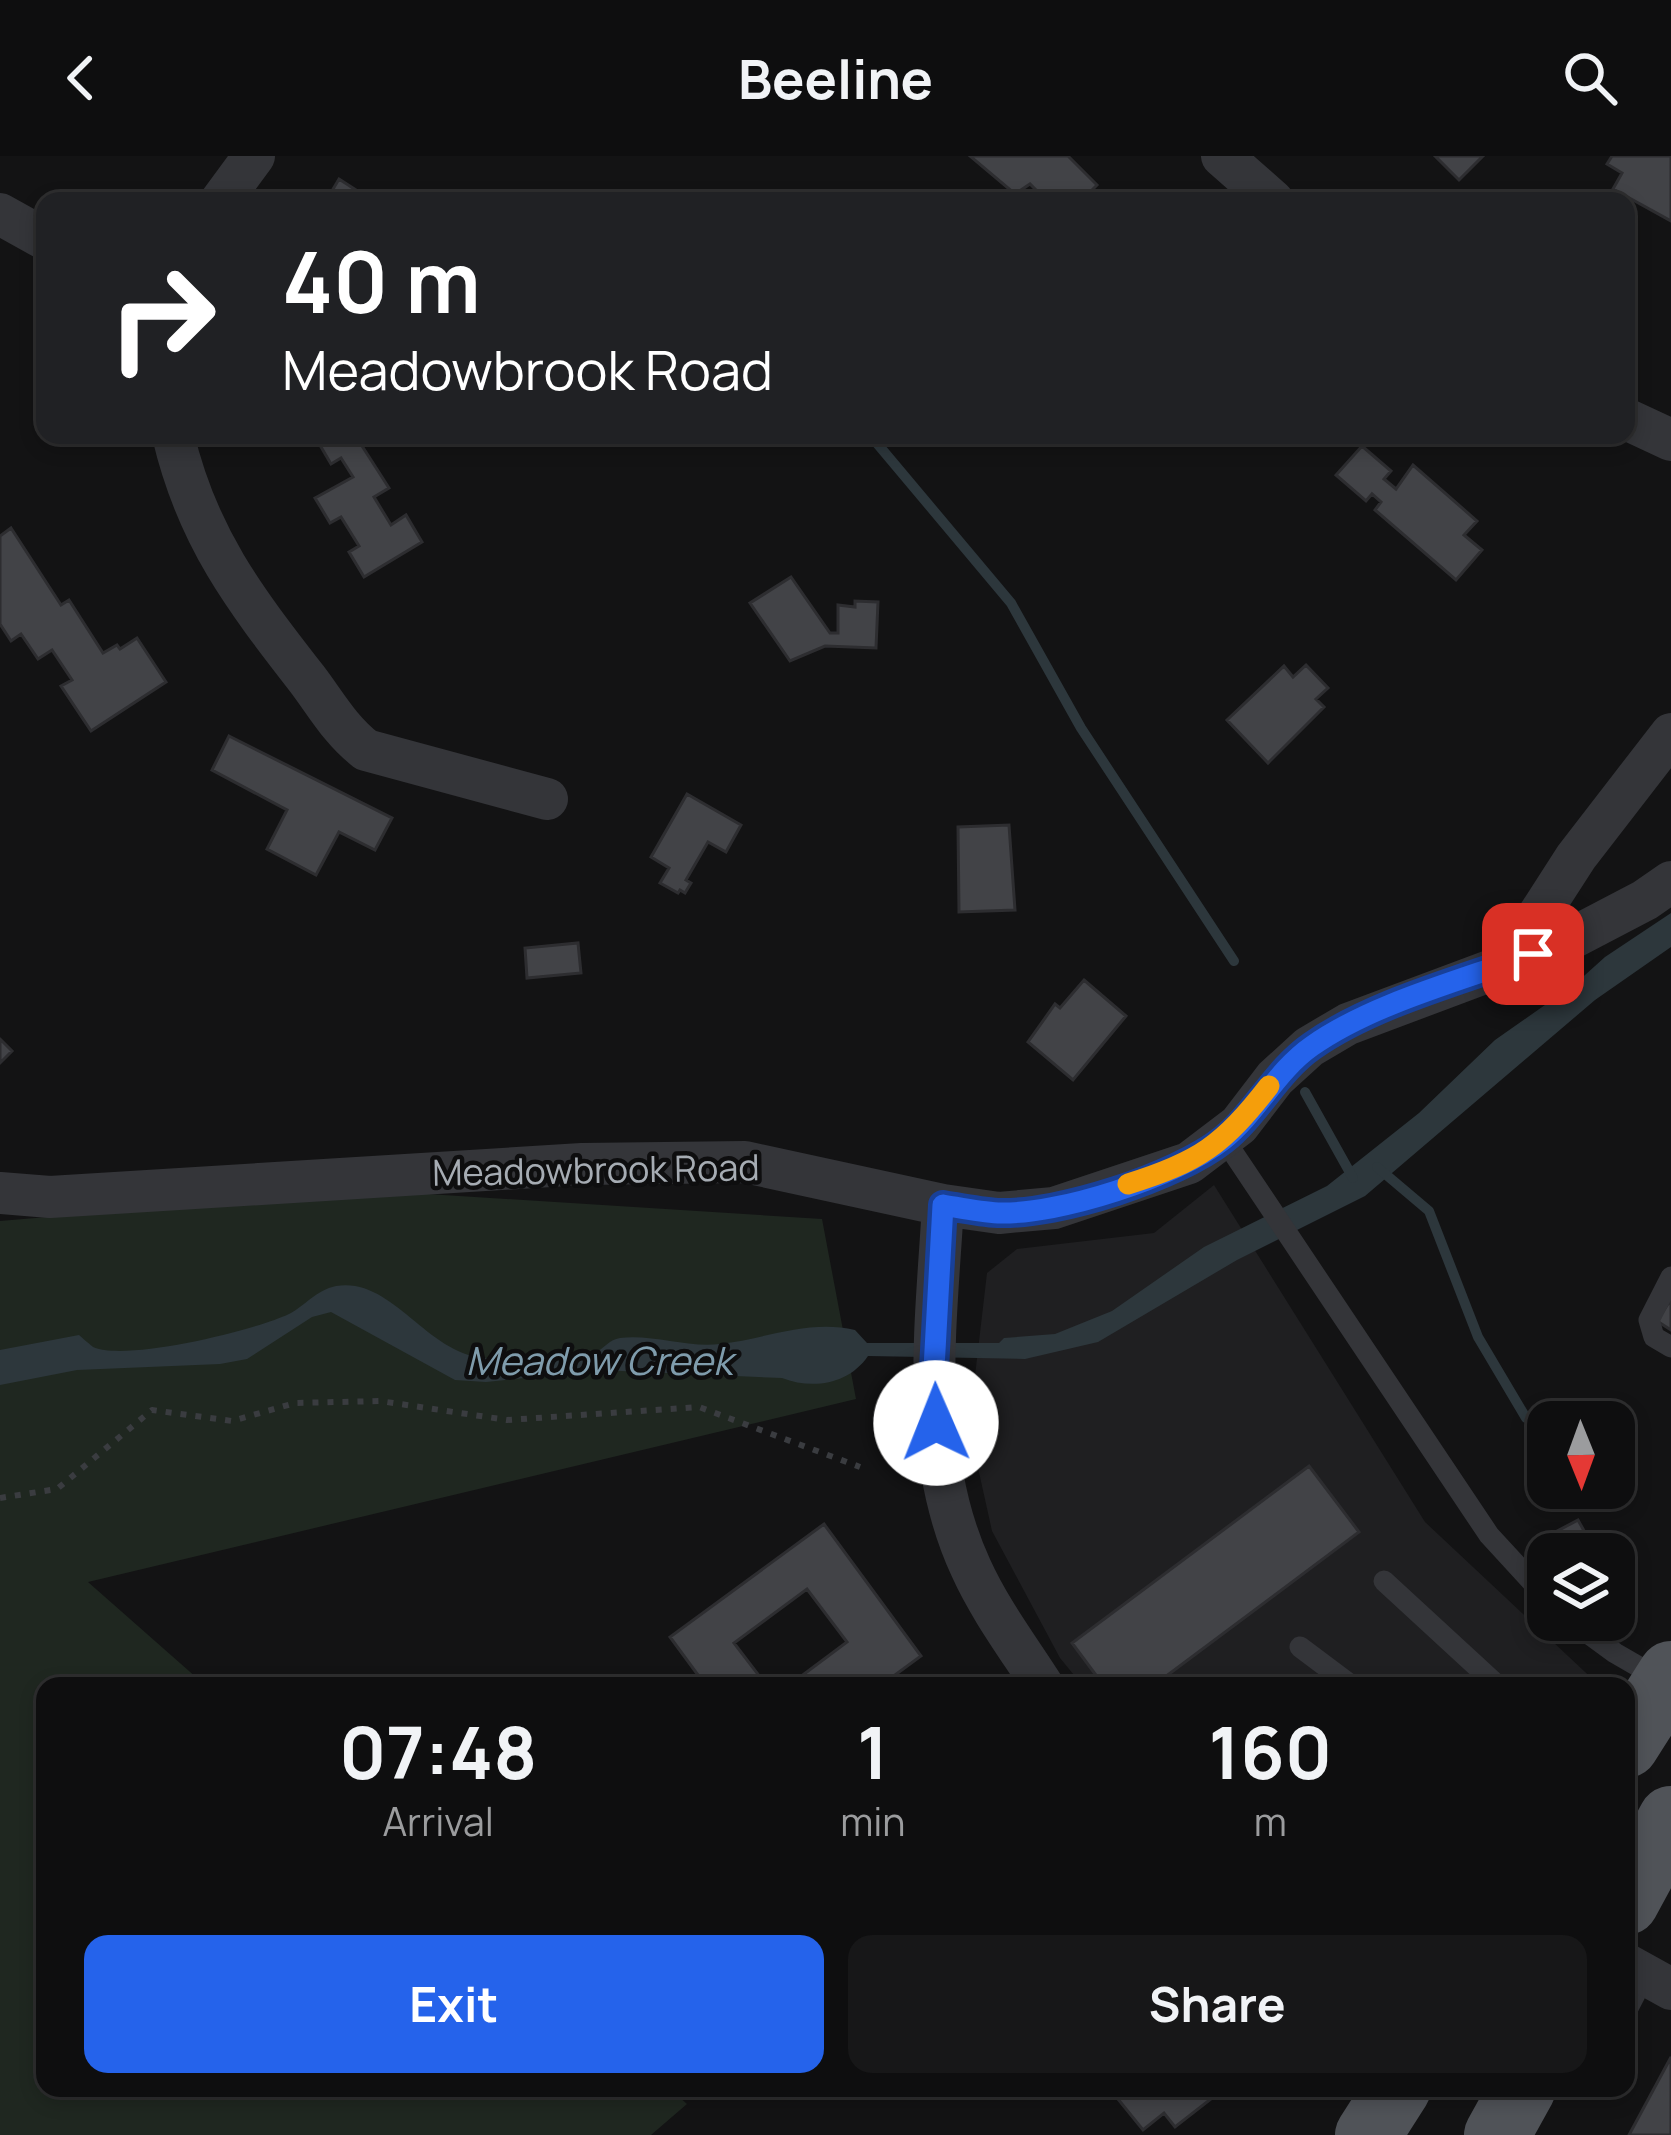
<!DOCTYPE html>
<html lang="en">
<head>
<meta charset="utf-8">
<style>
	:root { --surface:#0e0e0f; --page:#171718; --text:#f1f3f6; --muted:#9b9c9e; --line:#2e2e2f; --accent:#2563eb }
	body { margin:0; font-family:Manrope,sans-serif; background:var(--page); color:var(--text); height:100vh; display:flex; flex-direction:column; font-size:45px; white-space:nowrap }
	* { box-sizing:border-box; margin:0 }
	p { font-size:39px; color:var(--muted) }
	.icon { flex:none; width:66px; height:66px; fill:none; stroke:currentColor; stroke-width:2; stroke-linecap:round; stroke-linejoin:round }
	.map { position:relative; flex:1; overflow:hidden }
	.panel { position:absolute; left:36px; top:1521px; width:1599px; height:420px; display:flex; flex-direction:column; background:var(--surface); border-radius:24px; box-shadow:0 6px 18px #0003,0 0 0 3px var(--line) }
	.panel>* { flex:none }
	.hud { position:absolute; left:36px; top:36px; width:1599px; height:252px; border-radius:24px; box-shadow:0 6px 18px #0003,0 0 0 3px var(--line); background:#202124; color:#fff; overflow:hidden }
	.needle { width:78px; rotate:179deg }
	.controls { position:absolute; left:1527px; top:1245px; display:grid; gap:24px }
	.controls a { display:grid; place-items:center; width:108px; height:108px; border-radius:24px; background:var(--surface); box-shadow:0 6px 18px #0003,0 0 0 3px var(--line); font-size:60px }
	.pin { position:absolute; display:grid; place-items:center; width:102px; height:102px; color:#fff; margin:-51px; border-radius:24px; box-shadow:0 6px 18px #0006 }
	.me { position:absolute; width:132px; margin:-66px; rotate:359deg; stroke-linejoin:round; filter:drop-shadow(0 0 9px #0008) }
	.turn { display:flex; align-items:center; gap:42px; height:252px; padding:0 48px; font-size:54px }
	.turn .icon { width:156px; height:156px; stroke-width:2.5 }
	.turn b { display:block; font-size:84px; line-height:102px }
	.eta { display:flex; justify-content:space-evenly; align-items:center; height:204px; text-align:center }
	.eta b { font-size:72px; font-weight:700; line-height:84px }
	.cta { display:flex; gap:24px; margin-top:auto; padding:24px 48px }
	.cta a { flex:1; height:138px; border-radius:24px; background:var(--accent); color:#fff; font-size:48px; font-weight:700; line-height:138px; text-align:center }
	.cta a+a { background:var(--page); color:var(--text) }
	header { display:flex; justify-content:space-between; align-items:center; height:156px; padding:0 48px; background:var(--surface); font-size:54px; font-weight:700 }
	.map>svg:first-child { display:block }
	.built { fill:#1f1f21 }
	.green { fill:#1f2720 }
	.water { fill:#2d373c }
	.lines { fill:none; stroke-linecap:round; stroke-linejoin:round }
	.stream { stroke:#2d373c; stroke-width:10 }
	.building { fill:#424347; stroke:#2d2d30; stroke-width:3 }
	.path { stroke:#3a3c40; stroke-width:6; stroke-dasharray:6 9; stroke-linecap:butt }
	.lane { stroke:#343539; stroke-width:21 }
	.street { stroke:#343539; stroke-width:42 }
	.primary { stroke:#505358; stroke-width:66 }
	.route-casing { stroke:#184099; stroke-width:30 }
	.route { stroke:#2563eb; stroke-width:21 }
	.slow { stroke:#f59e0b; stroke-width:21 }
	.labels { text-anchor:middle; stroke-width:9; stroke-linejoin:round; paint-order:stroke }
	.street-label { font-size:36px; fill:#a6acb3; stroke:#0e0e0f }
	.water-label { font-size:39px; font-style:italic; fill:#7f9cac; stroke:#0e0e0f }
</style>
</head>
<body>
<header><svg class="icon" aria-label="back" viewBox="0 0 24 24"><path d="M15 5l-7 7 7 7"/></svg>Beeline<svg class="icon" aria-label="search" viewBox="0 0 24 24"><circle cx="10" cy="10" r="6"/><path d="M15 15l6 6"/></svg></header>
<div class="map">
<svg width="1671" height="1979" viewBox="0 0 1671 1979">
	<rect width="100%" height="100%" fill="#131314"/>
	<path class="built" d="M1214,1029L1425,1366L1600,1530H1083L1060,1502L992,1375L969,1271L987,1117L1017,1093L1154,1077Z"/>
	<path class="green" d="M365,1034L822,1063L856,1243L88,1426L206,1530H45V1932H669L687,1948L651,1979H0V1065Z"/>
	<path class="water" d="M1671,757V791L1595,844L1365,1040L1237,1104L1098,1186L1025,1203L868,1200C849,1228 813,1234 782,1222L599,1214L486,1226L455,1224L331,1156L312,1161L247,1203L220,1208L77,1214L0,1229V1194L79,1179C81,1181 92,1190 93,1191C126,1206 256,1174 289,1158C305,1150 316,1134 336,1130C393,1120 428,1201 488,1202C505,1202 586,1201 597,1196C605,1191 609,1184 620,1182C653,1178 687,1192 720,1188C765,1183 809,1163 855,1174L867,1187H999L1004,1182L1055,1178L1112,1155L1204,1091L1327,1030L1419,957L1495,884L1575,828L1605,801Z"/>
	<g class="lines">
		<path class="stream" d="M870,279L1011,447L1081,572L1234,805
			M1305,936L1353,1022
			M1377,1011L1429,1055L1478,1181L1526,1262"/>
	</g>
	<path class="building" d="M970,0H1068L1097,29L1081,45H1047L1030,28L1015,38Z
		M1435,0H1483L1459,24Z
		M1612,0H1671V65L1613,33L1622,17L1607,8Z
		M339,23L373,45H326Z
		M314,279H355L389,332L374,341L391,369L406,359L422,386L364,421L349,396L359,390L341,361L330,367L315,342L353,321L341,302L331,308Z
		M1362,290L1391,315L1384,323L1396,333L1413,309L1477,365L1464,379L1482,394L1456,424L1375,354L1381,346L1372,338L1366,345L1336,319Z
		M11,372L61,449L69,444L103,497L117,489L120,493L137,482L166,526L91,575L61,530L72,524L52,494L38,503L21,478L11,485L0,468V380Z
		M791,421L830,477H838V449L855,451V445L878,446L876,492L825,490L790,505L750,447Z
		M1306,509L1328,532L1316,543L1324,551L1268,607L1227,564L1284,510L1293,521Z
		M229,580L392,662L375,694L339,676L316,719L267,693L287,654L212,614Z
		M687,638L741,669L726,696L708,686L686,724L691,727L685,737L680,734L678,737L660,727L669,712L651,701Z
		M1009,669L1015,754L959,756L958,671Z
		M578,787L581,817L527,822L525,792Z
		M1084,824L1126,860L1073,924L1028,886L1055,848L1060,852Z
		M0,883L12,895L0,907Z
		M1671,1143V1174L1657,1165Z
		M1309,1310L1359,1376L1153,1530H1104L1072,1487Z
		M1578,1364L1597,1398H1551L1542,1383Z
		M824,1368L921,1500L880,1530H788L847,1486L807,1433L734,1487L767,1530H706L670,1481Z
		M1614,1428L1628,1453L1614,1461Z
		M1671,1901V1979H1629Z
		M1119,1932H1225L1175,1971L1164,1957L1143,1974L1113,1937Z"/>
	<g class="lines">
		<path class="path" d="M0,1342L57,1333L152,1254L232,1265L295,1247L380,1245L507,1264L699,1251L860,1311"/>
		<path class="lane" d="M1224,983L1489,1379L1548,1443
			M1671,1121L1649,1164L1654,1181L1671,1191
			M1384,1425L1498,1530
			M1570,1464L1615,1497L1660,1523
			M1300,1491L1352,1530
			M1627,1854L1645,1819"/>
		<path class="street" d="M1222,0L1273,45
			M221,45L254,0
			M0,58L45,83
			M1626,263L1671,284
			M173,279C197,381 244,442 307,523C326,548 340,574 366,594L547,643
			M1507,808L1576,701L1671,578
			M0,1037L50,1041L582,1008L745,1006L943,1049L999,1057L1054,1052L1189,1007L1239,969L1275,922L1309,891L1348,868L1559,789L1645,744L1671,726
			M943,1049C936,1171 918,1298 971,1412C990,1454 1018,1491 1043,1530
			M1626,1808L1671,1833"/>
		<path class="primary" d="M1626,1589L1671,1518
			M1626,1746L1671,1663
			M1368,1979L1398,1932
			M1497,1979L1523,1932"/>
	</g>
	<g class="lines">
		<defs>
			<path id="route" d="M936,1267L933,1231L943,1049C961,1052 980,1056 998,1057C1059,1059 1176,1021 1223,984C1257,957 1276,915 1312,890C1373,847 1463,824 1533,798"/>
		</defs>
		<use href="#route" class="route-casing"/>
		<use href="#route" class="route"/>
		<path class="slow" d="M1128,1028C1199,1006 1223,989 1269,930"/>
	</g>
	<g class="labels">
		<g class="street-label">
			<text transform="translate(596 1014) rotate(-1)" y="13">Meadowbrook Road</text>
		</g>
		<g class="water-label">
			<text x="599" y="1219">Meadow Creek</text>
		</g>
	</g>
</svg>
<div class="controls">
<a><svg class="needle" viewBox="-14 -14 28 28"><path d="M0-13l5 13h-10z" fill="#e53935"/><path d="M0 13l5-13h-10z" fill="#9b9c9e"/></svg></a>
<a><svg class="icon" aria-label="layers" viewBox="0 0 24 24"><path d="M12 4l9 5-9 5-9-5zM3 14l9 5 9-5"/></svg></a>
</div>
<div class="pin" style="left:1533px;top:798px;background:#d93025"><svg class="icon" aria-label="arrive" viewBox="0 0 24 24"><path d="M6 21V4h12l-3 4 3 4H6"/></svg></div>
<svg class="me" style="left:936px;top:1267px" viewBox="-20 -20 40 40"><circle r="19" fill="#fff"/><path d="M0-13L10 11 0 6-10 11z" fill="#2563eb"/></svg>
<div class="hud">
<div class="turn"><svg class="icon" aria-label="right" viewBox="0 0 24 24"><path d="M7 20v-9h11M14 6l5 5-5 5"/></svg><div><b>40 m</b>Meadowbrook Road</div></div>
</div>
<section class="panel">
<div class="eta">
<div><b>07:48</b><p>Arrival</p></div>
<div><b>1</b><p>min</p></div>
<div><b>160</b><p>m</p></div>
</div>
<div class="cta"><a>Exit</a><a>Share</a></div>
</section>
</div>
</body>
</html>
